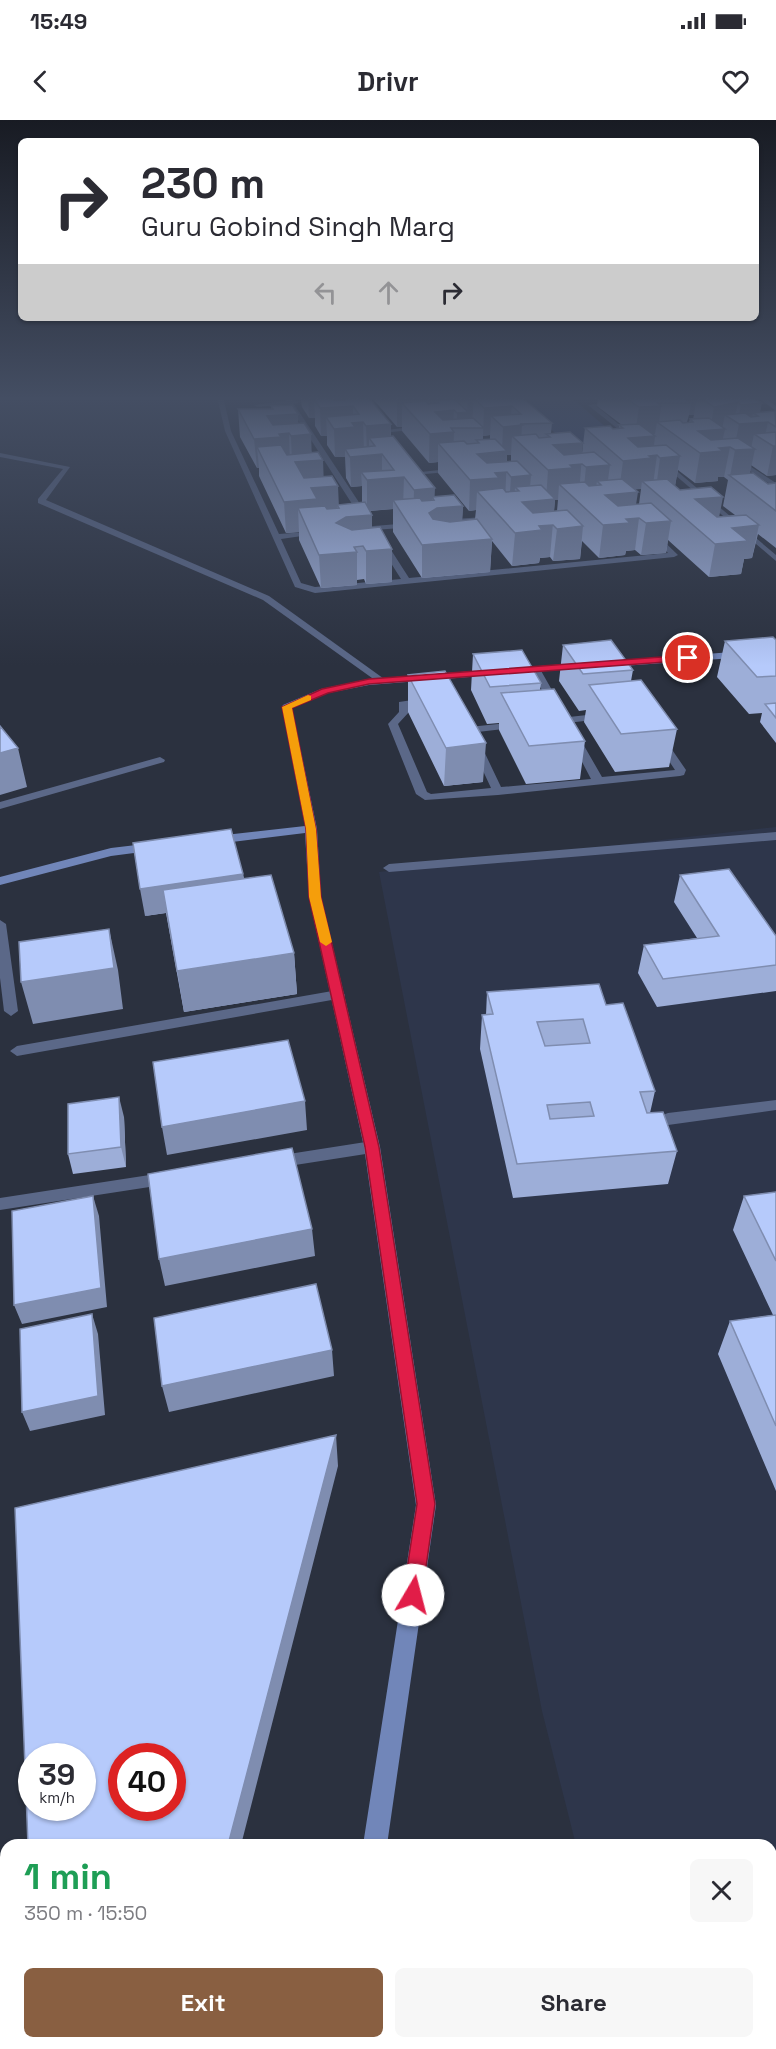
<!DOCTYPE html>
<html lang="en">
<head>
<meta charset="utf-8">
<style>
	:root { --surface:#fff; --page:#f7f7f7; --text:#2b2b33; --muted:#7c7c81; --accent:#895f41 }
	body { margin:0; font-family:"Space Grotesk",sans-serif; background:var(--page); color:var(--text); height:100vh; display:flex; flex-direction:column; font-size:22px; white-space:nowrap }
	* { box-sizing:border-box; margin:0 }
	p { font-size:20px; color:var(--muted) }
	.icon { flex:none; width:33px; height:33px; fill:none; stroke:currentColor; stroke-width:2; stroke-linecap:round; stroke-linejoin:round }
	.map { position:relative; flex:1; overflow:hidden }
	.side { position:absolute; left:0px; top:1719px; width:777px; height:210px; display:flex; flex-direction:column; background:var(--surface); border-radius:18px 18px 0 0; box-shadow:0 2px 4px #0004 }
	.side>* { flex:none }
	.banner { position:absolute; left:18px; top:18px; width:741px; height:183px; border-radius:9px; box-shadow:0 2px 4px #0004; background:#fff; color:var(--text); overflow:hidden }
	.speed { position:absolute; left:18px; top:1623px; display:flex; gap:12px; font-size:30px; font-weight:700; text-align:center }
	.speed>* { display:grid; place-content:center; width:78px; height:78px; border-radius:50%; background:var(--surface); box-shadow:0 2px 4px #0004; line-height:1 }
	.speed small { font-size:15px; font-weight:400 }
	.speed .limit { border:9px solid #d22; background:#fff; color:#111 }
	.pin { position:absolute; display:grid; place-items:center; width:51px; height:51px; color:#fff; margin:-26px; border:3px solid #fff; border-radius:50%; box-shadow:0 2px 6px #0007 }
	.me { position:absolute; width:66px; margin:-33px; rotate:8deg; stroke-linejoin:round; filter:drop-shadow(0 0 4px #0008) }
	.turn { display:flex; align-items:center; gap:21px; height:126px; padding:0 24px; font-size:27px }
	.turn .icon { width:78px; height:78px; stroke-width:2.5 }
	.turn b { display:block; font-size:42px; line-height:51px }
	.lanes { display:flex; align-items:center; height:57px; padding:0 24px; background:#0003; justify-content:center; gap:30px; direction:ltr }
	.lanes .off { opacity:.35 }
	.round { display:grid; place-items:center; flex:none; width:63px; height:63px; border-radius:9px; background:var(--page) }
	.overview { display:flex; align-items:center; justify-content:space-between; height:102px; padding:0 24px }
	h1 { font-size:36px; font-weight:800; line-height:45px; color:#1e9e55 }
	.button { display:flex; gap:12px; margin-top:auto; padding:12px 24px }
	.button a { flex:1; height:69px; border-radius:9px; background:var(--accent); color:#fff; font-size:24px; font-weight:800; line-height:69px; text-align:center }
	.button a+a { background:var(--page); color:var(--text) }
	.status { display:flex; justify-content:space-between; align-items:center; height:42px; padding:0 30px; background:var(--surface); direction:ltr }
	.status svg { height:16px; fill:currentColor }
	header { display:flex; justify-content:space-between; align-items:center; height:78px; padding:0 24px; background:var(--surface); font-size:27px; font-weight:800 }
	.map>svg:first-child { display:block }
	.built { fill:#2e364b }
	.green { fill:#384873 }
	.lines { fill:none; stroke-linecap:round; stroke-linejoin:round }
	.lane { fill:#5b6888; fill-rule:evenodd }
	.street { fill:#5b6888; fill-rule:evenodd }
	.secondary { fill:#7186b9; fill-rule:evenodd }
	.wall { fill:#9daed8; fill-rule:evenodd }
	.shaded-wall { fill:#7f8db0; fill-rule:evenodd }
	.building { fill:#b6cafb; stroke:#7f8db0; stroke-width:1.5; fill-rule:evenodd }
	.route { fill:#e11d48; stroke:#92132f; stroke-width:1.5 }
	.slow { fill:#f59e0b }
</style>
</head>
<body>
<div class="status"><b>15:49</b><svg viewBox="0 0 49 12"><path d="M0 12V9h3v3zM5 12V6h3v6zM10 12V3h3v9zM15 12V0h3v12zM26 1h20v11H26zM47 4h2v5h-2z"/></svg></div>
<header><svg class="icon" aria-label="back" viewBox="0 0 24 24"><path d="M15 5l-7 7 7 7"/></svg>Drivr<svg class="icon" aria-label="heart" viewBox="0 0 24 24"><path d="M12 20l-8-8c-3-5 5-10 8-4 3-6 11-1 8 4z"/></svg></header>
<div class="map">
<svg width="776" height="1929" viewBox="0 0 776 1929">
	<rect width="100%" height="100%" fill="#2b313f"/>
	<path class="built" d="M776,707V1929H629L627,1923H771V1725H576L542,1591L379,752Z"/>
	<path class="green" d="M513,276H569L627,325L572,328Z"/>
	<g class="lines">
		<path class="lane" d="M776,712V720L389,752L383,748L389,744Z
			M338,870L343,872L345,875L343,878L17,936L10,931L17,926Z
			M776,980V990L668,1005L663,1003L660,999L663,995L668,993Z"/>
		<path class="street" d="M217,276H223L231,311L279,414L319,411L323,413L281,419L301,463L315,467L401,459L377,421L381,419H384L409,458L668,433L649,413L653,411L678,435L674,437L315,473L295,467L225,311Z
			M283,276H289L292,280L299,282L294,284L370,399L369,401H363L288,284L257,287L254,285L286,281Z
			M620,281L618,284L596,286L637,319V321H633L588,285Z
			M420,306L422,309L381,313L378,311Z
			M0,333L70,347L46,380L269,476L387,561L379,563L263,480L38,383V379L63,349L0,337Z
			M733,338H737L776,363V368L733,340Z
			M661,341H665L776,435V441L661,343Z
			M459,348L457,351L415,355L411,353Z
			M498,396L499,398L495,400L441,404L437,402L441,400Z
			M411,403L415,405L414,407L361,411L357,409L361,407Z
			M532,547L540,549L561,586L560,588L551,586L530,549Z
			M426,578L431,581L430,583L408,586L409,592L398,604L427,672L431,674L491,668L471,625L476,622L481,625L501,667L591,659L569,617L574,614L579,617L602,657L675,650L655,620L660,617L664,618L686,650L684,655L680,656L498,675L425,680L416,674L388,604L399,592V582Z
			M605,593L609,594V598L551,605L546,602L551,599Z
			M518,602L522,603V607L469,613L464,610L469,607Z
			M160,637L165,640L164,642L0,689V682Z
			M0,800L6,804L18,891L11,896L4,891L0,858Z
			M372,1021L378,1023L380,1027L378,1031L372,1033L276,1048L270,1046L268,1042L270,1038L276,1036Z
			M169,1052L175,1054L177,1058L175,1062L169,1064L0,1090V1078Z"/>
		<path class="secondary" d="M756,276H763L776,286V291Z
			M776,529V535L609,547L604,544L609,541Z
			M579,543L584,546L582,548L369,565L328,573L292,588L317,709L321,777L380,1027L436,1385L387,1725H363L416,1385L364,1027L309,777L305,713L216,724L210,720L216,716L305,706L282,587L283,585L321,569L369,559Z
			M153,723L157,724V730L111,736L0,765V757L111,728Z
			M359,1923H387L388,1929H360Z"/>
	</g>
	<path class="wall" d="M294,276H367L391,304V316L435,377L463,386L462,401L475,399L476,390L469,391L438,353V342L429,343L402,311V307H397L374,280V276H520L552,303L551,313L582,333L585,308L613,309H619V305H622L597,286L598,279L583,280L578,276H750L760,292L776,291V355L767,356L751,345L749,354L768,364L776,363V428L758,414L752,438L744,439L741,454L709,457L668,420L666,433L641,435L635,430L626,431L625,435L599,438L582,421L580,439L553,441L550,437L540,438L539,443L512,446L492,421L490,452L422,458L393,412V389L370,391L372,408L392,429V462L366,464L364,459L357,460V465L321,468L299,420V412L286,413L259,356V348H257L240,317L238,289H271V286L298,294V303L312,333L323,340V357L338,385L362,383V366L351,367L346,358L345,337H335L327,325V316H321L315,306V298H309L302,287L301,280H297ZM689,295H694L693,299H690L689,302H687ZM490,315V319L483,320V316ZM507,335H511V341L507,342ZM678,350L695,363L718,361V357H724L728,360L723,386L735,395L719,397L680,370L675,366ZM635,369H641L639,384L636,385ZM555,380H558L557,391H554Z
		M776,520V623L760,602L762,593L749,594L717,557L725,521Z
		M563,525L633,550L631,561L677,609L669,647L615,652L584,602L586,590L579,591L559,561Z
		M473,534L541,563L540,570L585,621L580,659L526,664L499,610V603L487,604L471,570Z
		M408,555L483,662L444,666L408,592Z
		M243,754L244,759L294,833L297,874L184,892L166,793L145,796Z
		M680,755L776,816V871L657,887L638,853L644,825L697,818L674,782Z
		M487,872L606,885L655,971L650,993L677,1031L668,1064L513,1078L480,929L482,895H486Z
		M124,997L126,1047L73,1054L68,1034Z
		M776,1072V1371L718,1234L730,1201L773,1195L733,1110L744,1076Z
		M699,1923H771L776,1929H701Z"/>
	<path class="shaded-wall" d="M297,276H301V280H297Z
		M308,276H335L336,287H338V276H360L353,286V303L363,302L364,331L345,329V337H335L334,309L326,297L327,316H321L320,288L314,279L315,298H309Z
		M403,276H427V302L402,283V307H397V279Z
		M449,276L448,291L454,290L453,308H451L454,312L453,340L438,323V342L429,343L430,277ZM436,280L439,283L436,292Z
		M449,276H457L456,283H449Z
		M468,276H493L492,287H496L497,276H501L500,286H512L510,306L522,305L521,324L512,316L511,335H507L505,383L477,371L476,390L469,391L470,360L477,334L502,332L503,307L491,296L490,315L483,316L484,288L474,278L472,302L457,308V293L467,292Z
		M583,276H598V279L583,280Z
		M684,276H715H697L694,295H689L691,283H683Z
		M738,282L734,301L725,295L722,309H725L721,328L730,327L724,357H718V361L695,363L700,333L698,311L710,310L714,287Z
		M658,283L661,286L659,303L657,302L655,314L635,315L639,287Z
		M762,283L758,303L768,302L764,321L754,314L751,329H755L749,358L730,356L735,330H734L739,304L737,303L741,285ZM753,293L758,296L751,303Z
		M298,294L299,315L311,314L312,341L323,340L324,367L338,366L339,388L337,385V397L298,388L299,412L286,413L284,382L292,345L291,316L289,313L290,342L257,327L259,348H257L254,319L267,296Z
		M391,304L390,333L375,326L369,318V335H367L366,306Z
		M655,316L653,335H657L653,365L642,361L641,369L619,371L623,341L628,318Z
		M583,323L579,374L559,364L558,380H555L550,437L540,438L539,443L512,446L519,371L515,367L514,387H509L511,357L531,355L529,381L546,380L548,350L553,325Z
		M773,326H776V355L767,356Z
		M382,334V359L404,357L403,388L393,380V389L367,391V360L361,352L362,366L351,367L350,337Z
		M680,336L675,366L656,368L660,338Z
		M610,345L606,375L638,372L634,398H639L635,430L626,431L625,435L599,438L603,405L601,365L597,361L595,376L583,377L586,347Z
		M435,368L434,390L437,388L463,386L461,418L492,419L490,452L422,458V425L413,401L414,370ZM432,377L434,380L432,392Z
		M723,377L717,408L695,379Z
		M372,395V427L363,426L354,427L357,432V465L321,468L319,435L336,403L346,397Z
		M671,401L666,433L641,435L646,403Z
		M759,405L752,438L744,439L741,454L709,457L715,424L732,408Z
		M583,406L580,439L553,441L557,409Z
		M392,429V462L366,464V431Z
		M486,623L483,662L444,666L446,628Z
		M18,628L27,667L0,675V633Z
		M243,754L246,781L145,796L140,769Z
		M109,809L118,850L123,889L33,904L21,862Z
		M294,833L297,874L184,892L177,851Z
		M119,977L124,997L126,1047L121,1027Z
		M305,981L307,1010L167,1035L162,1007Z
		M93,1076L99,1096L107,1187L22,1204L14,1185Z
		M312,1109L315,1136L165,1166L159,1139Z
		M92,1194L98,1214L105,1295L30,1311L22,1292Z
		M332,1230L334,1256L169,1292L162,1266Z
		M336,1315L338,1346L241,1725H228Z
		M235,1923H240L241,1929H235Z"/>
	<path class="building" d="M353,276H367L391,304L366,306L363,302L352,303L355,307L334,309L326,297L359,294L353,286L320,288L314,279L332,277L334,280H345L343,277Z
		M394,276H419L421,278L397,279Z
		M491,276L494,279L504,278L501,276H520L552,303L520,304L522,305L503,307L491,296L521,294L512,286L484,288L474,278Z
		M623,276H681L691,283H658L661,286L639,287Z
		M697,276H750L762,283L741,285L738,282L714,287Z
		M454,279L468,292L457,293L454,290L435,292L443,300L473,298L484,308H451L454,312L430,314L402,283L426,281L428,284L439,283L436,280Z
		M292,285L298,294L267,296L273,305L304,303L311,314L291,316L289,313L279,314L281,317L254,319L238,289H273L271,286Z
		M775,291L776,307L768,302L739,304L725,295L745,293L751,297L758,296L753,293Z
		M709,298L725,309L698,311L711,320L738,318L755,329L735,330L730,327L719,328L723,331L700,333L657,302L680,300L683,303L693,302L690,299Z
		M639,304L655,316L628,318L638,327L666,325L680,336L660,338L657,335L649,336L652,338L623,341L585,308L610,306L613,309L623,308L619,305Z
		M570,312L583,323L553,325L564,335L594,332L610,345L586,347L582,344L570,345L573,348L548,350L512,316L536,314L539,318L550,317L546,314Z
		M776,312V326H773L754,314Z
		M393,316L435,368L414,370L404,357L367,360L361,352L394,350L382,334L350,337L345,329L375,326L369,318Z
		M495,319L507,331L477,334L487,343L517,341L531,355L511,357L507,352L495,353L499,358L470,360L438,323L464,321L467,324L479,323L476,320Z
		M281,325L287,335L318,332L323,340L295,342L304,358L332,356L338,366L311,368L317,379L284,382L257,327Z
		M753,353L768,364L776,363V391L729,355Z
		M622,359L638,372L605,375L618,386L651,383L671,401L646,403L639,398L626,399L630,403L603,405L559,364L585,362L589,366L601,365L597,361Z
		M667,359L680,370L711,367L723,377L695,379L717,397L746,395L759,405L732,408L748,421L715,424L642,361Z
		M541,365L555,379L522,382L533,393L567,390L583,406L557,409L553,405L539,406L542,410L515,413L477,371L503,368L506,372L519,371L515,367Z
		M454,375L463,386L437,388L429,393L433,399L450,402L477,399L492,419L422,425L393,380L420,378L422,381L434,380L432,377Z
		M365,382L372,395L346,397L336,403L352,410L380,407L392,429L366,431L363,426L354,427L357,432L319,435L298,388L325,386L327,389L339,388L337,385Z
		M773,517L776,520V556L757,557L725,521Z
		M611,520L633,550L583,554L563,525Z
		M522,530L541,563L490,567L473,534Z
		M445,551L486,623L446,628L408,555Z
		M641,560L677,609L621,614L589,565Z
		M554,569L585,621L529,626L501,573Z
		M776,583V598L765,584Z
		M0,606L18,628L0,633Z
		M231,709L243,754L140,769L133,723Z
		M729,749L776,816V845L663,859L644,825L719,816L680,755Z
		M271,755L294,833L177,851L163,770Z
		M109,809L114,848L21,862L19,822Z
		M599,864L606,885L623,883L655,971L640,972L647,993L663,992L677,1031L517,1044L482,895L493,894L487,872ZM583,899L590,923L545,926L537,902ZM590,982L594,996L550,999L547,985Z
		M288,920L305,981L162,1007L153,942Z
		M119,977L121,1027L68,1034V984Z
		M292,1028L312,1109L159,1139L148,1054Z
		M776,1072V1141L744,1076Z
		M93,1076L101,1168L14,1185L12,1091Z
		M316,1164L332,1230L162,1266L154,1198Z
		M92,1194L98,1276L22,1292L20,1209Z
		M776,1195V1306L730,1201Z
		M336,1315L228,1725H28L15,1388ZM32,1636H82V1688H32ZM122,1636H172V1688H122Z
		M776,1844V1929H718L716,1923H771V1845Z
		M36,1923H235V1929H36Z"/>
	<linearGradient id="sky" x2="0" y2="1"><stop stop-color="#181b23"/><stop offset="0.51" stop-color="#444e63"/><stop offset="1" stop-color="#444e63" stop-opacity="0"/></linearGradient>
	<rect width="776" height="546" fill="url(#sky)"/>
	<path class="route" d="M688,535L693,538L692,540L369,564L328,573L292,588L316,709L321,777L379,1027L435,1384L422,1475L420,1482L413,1485L406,1482L403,1475L417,1384L365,1027L309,777L306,709L282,587L322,569L369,559Z"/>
	<path class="slow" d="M308,575L311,576V580L292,588L316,709L321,777L332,822L326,826L320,822L309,777L306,709L282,587Z"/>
</svg>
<div class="speed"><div>39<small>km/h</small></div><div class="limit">40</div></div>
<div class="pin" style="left:688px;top:538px;background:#d93025"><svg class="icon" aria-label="arrive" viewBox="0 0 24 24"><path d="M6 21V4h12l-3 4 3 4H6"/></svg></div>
<svg class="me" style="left:413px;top:1475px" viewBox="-20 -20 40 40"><circle r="19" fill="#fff"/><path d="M0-13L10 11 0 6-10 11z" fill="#e11d48"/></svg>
<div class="banner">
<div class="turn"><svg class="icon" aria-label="right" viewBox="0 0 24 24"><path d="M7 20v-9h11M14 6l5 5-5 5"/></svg><div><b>230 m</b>Guru Gobind Singh Marg</div></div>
<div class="lanes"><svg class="icon off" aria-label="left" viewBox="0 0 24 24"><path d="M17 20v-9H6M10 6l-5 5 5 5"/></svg><svg class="icon off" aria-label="ahead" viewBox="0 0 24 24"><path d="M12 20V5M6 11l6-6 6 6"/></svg><svg class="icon" aria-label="right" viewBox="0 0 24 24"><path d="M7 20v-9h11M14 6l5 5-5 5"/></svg></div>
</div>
<section class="side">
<div class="overview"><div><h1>1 min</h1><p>350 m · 15:50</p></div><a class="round"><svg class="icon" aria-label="close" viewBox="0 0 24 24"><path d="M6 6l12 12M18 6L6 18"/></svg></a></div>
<div class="button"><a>Exit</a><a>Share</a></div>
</section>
</div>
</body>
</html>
